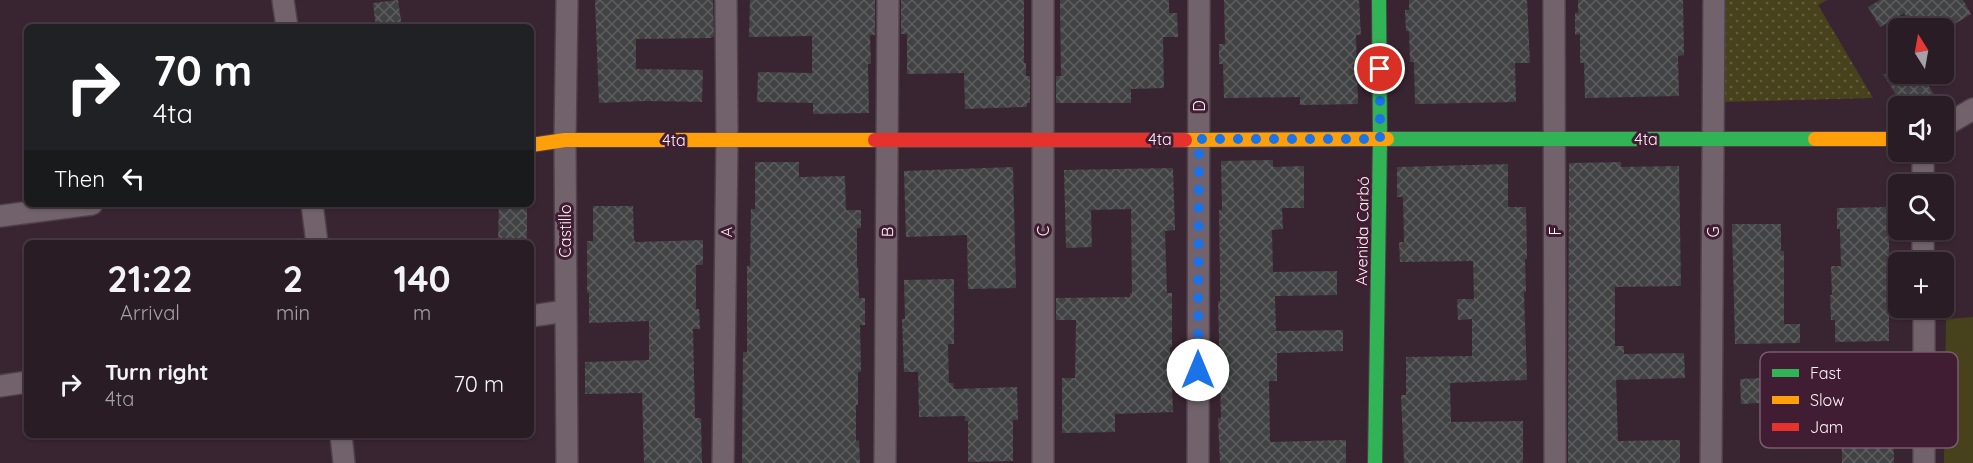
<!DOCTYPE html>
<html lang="en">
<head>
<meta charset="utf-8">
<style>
	:root { --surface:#2a1c25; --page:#362932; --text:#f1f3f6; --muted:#a5a1a7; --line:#463a42 }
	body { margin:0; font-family:Quicksand,sans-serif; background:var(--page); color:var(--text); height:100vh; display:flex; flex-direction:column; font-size:22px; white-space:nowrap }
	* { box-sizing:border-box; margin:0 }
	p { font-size:20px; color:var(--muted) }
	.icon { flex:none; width:33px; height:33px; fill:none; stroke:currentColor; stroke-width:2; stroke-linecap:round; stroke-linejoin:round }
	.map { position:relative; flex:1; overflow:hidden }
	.drawer { position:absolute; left:24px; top:240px; width:510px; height:198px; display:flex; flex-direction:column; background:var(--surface); border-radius:9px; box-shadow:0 2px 4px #0004,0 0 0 2px var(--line) }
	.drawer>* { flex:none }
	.guide { position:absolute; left:24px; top:24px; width:510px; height:183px; border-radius:9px; box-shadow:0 2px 4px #0004,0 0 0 2px var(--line); background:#202124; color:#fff; overflow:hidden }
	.needle { width:39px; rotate:349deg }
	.controls { position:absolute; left:1888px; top:18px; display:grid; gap:12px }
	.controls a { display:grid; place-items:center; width:66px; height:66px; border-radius:9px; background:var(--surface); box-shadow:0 2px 4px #0004,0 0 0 2px var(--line); font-size:30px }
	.pin { position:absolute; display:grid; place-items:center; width:51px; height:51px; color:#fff; margin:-26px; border:3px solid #fff; border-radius:50%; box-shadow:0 2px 6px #0007 }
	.me { position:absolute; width:66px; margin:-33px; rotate:0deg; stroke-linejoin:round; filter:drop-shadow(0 0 4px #0008) }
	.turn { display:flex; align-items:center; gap:21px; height:126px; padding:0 30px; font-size:27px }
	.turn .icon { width:78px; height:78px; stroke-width:2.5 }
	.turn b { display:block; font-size:42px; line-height:51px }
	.then { display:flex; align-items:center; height:57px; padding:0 30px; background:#0003; gap:12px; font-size:22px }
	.eta { display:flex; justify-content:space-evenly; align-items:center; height:102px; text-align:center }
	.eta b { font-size:36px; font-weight:800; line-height:42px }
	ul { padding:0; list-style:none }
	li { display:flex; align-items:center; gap:18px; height:84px; padding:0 30px }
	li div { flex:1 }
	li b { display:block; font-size:22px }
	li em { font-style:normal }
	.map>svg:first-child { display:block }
	.grass { fill:#48421c }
	.park { fill:url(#park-dots) }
	.building { fill:url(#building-cross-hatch) }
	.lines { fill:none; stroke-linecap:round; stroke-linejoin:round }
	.street-casing { stroke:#4f4049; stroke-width:24 }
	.fast-casing { stroke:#4f4049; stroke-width:16 }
	.slow-casing { stroke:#4f4049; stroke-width:16 }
	.jam-casing { stroke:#4f4049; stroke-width:16 }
	.street { stroke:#72626b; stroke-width:21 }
	.fast { stroke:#30b455; stroke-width:14 }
	.slow { stroke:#ff9f0a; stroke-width:14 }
	.jam { stroke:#e5322d; stroke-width:14 }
	.route { stroke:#1a73e8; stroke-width:10; stroke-dasharray:0 18 }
	.labels { text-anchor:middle; stroke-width:6; stroke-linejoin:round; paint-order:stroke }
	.street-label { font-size:16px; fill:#fff0f8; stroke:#401d32 }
	.key { fill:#401d32; stroke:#795c6d; stroke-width:1.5 }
	.key-label { font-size:16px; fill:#fff0f8 }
</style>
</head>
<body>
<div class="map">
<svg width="1973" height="463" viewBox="0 0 1973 463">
	<defs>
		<pattern id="park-dots" width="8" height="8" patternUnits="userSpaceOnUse" patternTransform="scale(1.5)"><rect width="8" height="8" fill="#48421c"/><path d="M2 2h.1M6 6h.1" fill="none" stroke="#635e3e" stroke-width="1.8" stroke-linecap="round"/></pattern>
		<pattern id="building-cross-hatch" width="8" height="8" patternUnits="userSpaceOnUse" patternTransform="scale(1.5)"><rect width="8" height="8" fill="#414243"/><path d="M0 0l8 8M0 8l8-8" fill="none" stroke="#5e5e5f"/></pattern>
	</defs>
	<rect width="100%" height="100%" fill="#382531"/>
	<path class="grass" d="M1973,317V463H1944L1946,319Z"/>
	<path class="park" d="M1725,0H1827L1818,5L1873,98L1723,102Z"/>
	<path class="building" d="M398,0L402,27H376L373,3Z
		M595,0H713L714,36L711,38L636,39V69L703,70L702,102L645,101L599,103Z
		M750,0H875V35H870L871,64H868L869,113L813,114V103L757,102L758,72L812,73V36L749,37Z
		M901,0H1024V63H1026V76H1030V103H1027V107L965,109L964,73L907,74V34H901Z
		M1060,0H1169V13H1177L1178,37H1163L1164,88L1131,89V103H1056V76H1061Z
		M1224,0H1359L1361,35H1356L1358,104L1300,105V97L1224,98L1223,64H1219V44H1225Z
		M1409,0H1527L1530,63H1515L1516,102L1415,104L1414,62H1410L1409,31H1406L1405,10H1409Z
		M1578,0H1683L1684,55L1678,56L1679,96L1585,98L1584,63H1580V34L1575,35V13H1578Z
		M1880,0H1963L1971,14L1948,28H1913L1904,13L1880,27L1868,7Z
		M1883,74H1921L1935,96L1918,106H1903Z
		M1273,160V167L1304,166V208H1282L1283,229L1272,230L1273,272L1337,271V295L1275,296L1276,331L1343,330V351L1277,353V381H1269L1270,442L1346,440V463H1220L1218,418H1221L1218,301H1220V274L1219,210H1222L1221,161Z
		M755,162H799V177L845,176L846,210H861V228H857V268H858L859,298H865V325H860L861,372H858V405H856V441L859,440L860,463H742L743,352H747V266H750L751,209H755Z
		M1621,162V167L1679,166L1681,286L1615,287V346H1624V354L1684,353L1685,378L1616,380L1618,441L1680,440V463H1568L1569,163Z
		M1508,164V207H1526L1527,259H1525L1526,292H1524L1527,380L1450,383L1451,422L1523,421V463H1404L1401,395H1406V357L1472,356V319L1458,320L1457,299H1474L1473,261L1400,262L1399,242H1404L1403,197H1397V167Z
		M1013,167L1016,288L968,289L967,235L906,237L904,171Z
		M1173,168L1175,230L1165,231L1167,293H1172V347H1170L1173,412L1115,414V432L1062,433V378H1075L1076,320H1056V298L1130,297V293H1132L1131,209L1091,210L1092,247L1066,248L1064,170Z
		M499,204H527V241H498Z
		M593,206H633L634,240L636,242L703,240V265H696V309H699L700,329H693L695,418H701L702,463H644L642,393L585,394V362L649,360V321L589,323V293H587V241H593Z
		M1889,207V341L1835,342V320H1831L1830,295H1832L1831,266H1841L1840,229H1837V208Z
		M1732,224H1781V251H1784V324H1800V343L1735,344Z
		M954,279V344H948L949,383H953L954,389L1017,387L1018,420H1013V461L968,462V421H965V416L919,417L918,372H904L902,319H905L904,280Z
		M1890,373V379H1892L1894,463H1842L1841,375Z
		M1806,376L1807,400L1741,404L1740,379Z"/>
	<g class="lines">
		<defs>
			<path id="street" d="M283,0L287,27
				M567,0L565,140L567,463
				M1043,0V463
				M1554,0L1555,463
				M1944,126L1973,109
				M1923,152V184
				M312,204L317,243
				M0,216L92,204
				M1923,230V262
				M1924,308V463
				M531,316L566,311
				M0,386L27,382
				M341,435L344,463
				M723,463L727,140L726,0
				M885,463L888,0
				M1198,463L1199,0
				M1711,463L1714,0"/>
			<path id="fast" d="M1387,139H1815
				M1375,463L1380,139L1379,0"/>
			<path id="slow" d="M1815,139H1899
				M1185,140L1387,139
				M531,145L565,140H875"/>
			<path id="jam" d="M875,140H1185"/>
		</defs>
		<use href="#street" class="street-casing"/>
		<use href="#fast" class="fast-casing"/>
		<use href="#slow" class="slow-casing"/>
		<use href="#jam" class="jam-casing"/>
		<use href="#street" class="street"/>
		<use href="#fast" class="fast"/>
		<use href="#slow" class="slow"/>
		<use href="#jam" class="jam"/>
	</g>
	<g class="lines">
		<path class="route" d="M1198,370L1199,139H1380V69"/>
	</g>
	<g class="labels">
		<g class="street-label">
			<text transform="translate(1199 106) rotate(-90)" y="6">D</text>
			<text x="1160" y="145">4ta</text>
			<text x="1646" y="145">4ta</text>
			<text x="674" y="146">4ta</text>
			<text transform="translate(565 231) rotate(-90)" y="6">Castillo</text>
			<text transform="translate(1043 231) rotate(-90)" y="6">C</text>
			<text transform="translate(1362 231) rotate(-89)" y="6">Avenida Carbó</text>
			<text transform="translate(1555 231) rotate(-90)" y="6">F</text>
			<text transform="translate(726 232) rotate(-89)" y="6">A</text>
			<text transform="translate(887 232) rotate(-89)" y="6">B</text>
			<text transform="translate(1713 232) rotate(-90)" y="6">G</text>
		</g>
	</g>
	<rect x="1760" y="352" width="198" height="96" rx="9" class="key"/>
	<rect x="1772" y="369" width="27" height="8" fill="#30b455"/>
	<rect x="1772" y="396" width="27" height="8" fill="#ff9f0a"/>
	<rect x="1772" y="423" width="27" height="8" fill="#e5322d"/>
	<g class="key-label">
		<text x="1810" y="379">Fast</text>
		<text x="1810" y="406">Slow</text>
		<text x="1810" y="433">Jam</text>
	</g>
</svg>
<div class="controls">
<a><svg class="needle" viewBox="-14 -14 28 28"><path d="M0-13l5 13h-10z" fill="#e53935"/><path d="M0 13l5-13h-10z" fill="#a5a1a7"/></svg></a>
<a><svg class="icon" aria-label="sound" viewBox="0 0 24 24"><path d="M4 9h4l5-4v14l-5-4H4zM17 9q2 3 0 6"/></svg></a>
<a><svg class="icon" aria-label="search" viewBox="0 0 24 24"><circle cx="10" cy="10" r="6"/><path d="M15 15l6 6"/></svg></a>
<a>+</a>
</div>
<div class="pin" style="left:1380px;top:69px;background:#d93025"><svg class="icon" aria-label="arrive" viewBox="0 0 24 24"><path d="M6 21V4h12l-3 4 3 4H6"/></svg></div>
<svg class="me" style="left:1198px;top:370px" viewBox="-20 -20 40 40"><circle r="19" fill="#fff"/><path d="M0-13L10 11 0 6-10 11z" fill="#1a73e8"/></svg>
<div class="guide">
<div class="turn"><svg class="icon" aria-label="right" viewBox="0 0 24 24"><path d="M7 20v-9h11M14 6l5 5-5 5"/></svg><div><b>70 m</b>4ta</div></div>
<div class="then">Then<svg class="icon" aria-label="left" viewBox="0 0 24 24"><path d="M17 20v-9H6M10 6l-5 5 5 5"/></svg></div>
</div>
<section class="drawer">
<div class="eta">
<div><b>21:22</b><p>Arrival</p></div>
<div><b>2</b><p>min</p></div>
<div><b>140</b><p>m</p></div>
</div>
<ul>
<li><svg class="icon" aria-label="right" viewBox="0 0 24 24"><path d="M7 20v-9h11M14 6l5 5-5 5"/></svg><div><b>Turn right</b><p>4ta</p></div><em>70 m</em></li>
</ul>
</section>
</div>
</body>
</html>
